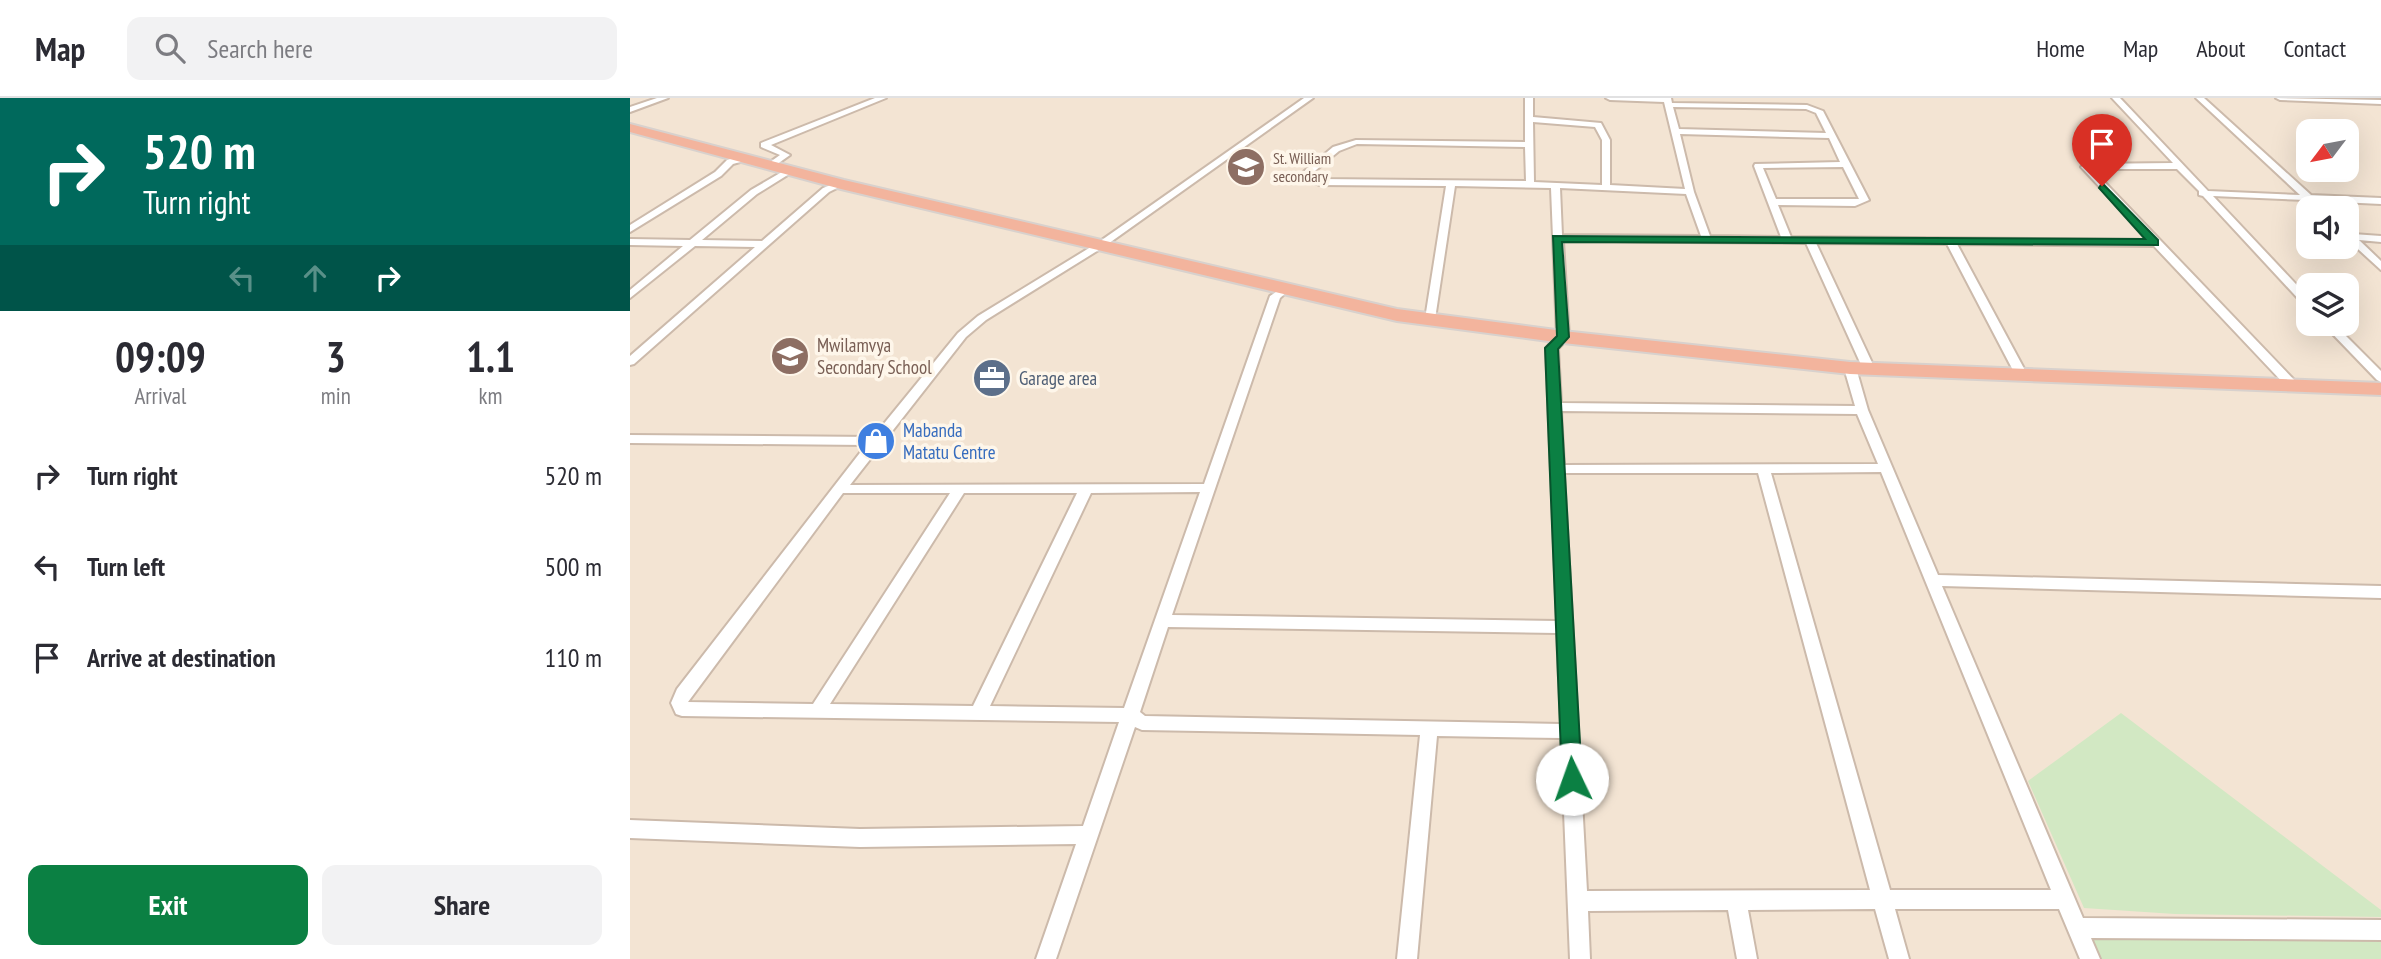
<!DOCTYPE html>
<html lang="en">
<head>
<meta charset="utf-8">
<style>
	:root { --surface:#fff; --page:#f2f2f3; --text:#2b2b33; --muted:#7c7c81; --line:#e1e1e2; --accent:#0b8043 }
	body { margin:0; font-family:"PT Sans Narrow",sans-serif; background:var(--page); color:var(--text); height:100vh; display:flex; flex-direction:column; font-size:26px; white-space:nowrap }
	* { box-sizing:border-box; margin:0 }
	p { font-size:23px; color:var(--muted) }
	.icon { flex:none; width:38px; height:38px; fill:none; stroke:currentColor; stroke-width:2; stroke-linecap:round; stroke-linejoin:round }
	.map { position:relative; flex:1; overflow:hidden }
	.sheet { display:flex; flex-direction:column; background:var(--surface); width:630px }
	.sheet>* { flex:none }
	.top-card { background:#00695c; color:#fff; overflow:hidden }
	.needle { width:46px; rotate:238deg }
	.buttons { position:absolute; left:1666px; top:21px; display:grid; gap:14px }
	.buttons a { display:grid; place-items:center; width:63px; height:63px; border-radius:14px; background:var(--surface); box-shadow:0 7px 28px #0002; font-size:35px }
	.pin { position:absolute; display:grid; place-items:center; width:60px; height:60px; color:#fff; margin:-72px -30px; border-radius:50% 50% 50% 0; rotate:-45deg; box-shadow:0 0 7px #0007 }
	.pin .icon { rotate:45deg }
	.me { position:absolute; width:77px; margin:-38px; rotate:357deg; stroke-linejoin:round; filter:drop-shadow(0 0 5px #0008) }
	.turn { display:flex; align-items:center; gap:24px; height:147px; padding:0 28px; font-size:32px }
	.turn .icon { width:91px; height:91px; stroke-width:2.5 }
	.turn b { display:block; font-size:49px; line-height:60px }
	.lanes { display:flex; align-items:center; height:66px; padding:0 28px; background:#0003; justify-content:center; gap:35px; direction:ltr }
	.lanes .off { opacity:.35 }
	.eta { display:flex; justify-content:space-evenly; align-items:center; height:119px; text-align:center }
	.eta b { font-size:42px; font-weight:800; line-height:49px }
	.cta { display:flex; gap:14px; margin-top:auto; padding:14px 28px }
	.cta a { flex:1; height:80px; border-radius:14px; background:var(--accent); color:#fff; font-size:28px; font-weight:800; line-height:80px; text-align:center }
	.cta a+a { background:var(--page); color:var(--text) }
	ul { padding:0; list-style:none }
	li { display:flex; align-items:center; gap:21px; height:91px; padding:0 28px }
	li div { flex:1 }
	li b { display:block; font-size:26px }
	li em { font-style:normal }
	header { display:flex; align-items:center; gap:42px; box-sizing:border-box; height:98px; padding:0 35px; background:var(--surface); border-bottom:2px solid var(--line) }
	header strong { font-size:33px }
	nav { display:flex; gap:38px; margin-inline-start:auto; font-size:24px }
	.search { width:490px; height:63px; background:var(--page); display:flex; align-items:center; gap:18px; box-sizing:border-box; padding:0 24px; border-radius:14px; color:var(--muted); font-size:26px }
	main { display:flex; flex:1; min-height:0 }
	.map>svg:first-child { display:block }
	.residential { fill:#f3e4d3; fill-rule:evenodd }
	.green { fill:#d2e8c3 }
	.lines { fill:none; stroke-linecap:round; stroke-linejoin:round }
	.street-casing { stroke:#ccbaab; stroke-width:4 }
	.highway-casing { stroke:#d8d1cd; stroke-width:4 }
	.street { fill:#fff; fill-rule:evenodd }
	.highway { fill:#f3b49d; fill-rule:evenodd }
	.route { fill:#0b8043; stroke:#07532c; stroke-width:2 }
	.labels { text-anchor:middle; stroke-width:7; stroke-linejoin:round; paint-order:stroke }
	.far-education-label { font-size:16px; fill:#785e54; stroke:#fef6ea; text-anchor:start }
	.education-label { font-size:19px; fill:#785e54; stroke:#fef6ea; text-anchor:start }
	.service-label { font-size:19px; fill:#4e5e75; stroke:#fef6ea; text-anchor:start }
	.shop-label { font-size:19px; fill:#366cbe; stroke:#fef6ea; text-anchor:start }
</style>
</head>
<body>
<header>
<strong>Map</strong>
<div class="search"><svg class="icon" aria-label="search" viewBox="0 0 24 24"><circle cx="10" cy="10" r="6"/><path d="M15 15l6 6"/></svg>Search here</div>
<nav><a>Home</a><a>Map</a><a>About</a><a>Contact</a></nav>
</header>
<main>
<section class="sheet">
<div class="top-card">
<div class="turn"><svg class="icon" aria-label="right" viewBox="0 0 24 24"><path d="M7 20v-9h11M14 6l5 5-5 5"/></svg><div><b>520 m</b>Turn right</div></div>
<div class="lanes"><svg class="icon off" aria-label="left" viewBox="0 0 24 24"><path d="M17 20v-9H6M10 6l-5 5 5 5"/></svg><svg class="icon off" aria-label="ahead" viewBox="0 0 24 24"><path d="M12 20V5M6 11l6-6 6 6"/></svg><svg class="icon" aria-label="right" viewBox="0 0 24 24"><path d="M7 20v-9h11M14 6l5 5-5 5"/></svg></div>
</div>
<div class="eta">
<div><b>09:09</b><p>Arrival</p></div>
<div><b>3</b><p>min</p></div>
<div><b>1.1</b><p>km</p></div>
</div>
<ul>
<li><svg class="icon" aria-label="right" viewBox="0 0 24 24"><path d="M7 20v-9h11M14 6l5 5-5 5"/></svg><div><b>Turn right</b></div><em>520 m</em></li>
<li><svg class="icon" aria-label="left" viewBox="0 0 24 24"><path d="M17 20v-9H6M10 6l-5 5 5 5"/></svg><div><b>Turn left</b></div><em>500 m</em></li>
<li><svg class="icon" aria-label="arrive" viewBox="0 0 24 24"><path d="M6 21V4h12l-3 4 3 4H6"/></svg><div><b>Arrive at destination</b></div><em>110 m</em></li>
</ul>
<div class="cta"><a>Exit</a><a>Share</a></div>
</section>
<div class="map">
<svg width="1751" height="861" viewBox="0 0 1751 861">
	<rect width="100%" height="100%" fill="#fbf2e4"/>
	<path class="residential" d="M0,0H1751V861H0ZM1678,33H1717V72H1678ZM1678,110H1717V149H1678ZM1678,187H1717V226H1678Z"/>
	<path class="green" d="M1491,615L1751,812V819L1545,816L1454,810L1398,683Z
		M1458,837L1751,842V861H1468Z"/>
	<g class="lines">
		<defs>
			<path id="street" d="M27,0H38L0,14V9Z
				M245,0H256L141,47L160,57L143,69L136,67L150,57L131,49V45Z
				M674,0H683L475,148L356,222L336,239L220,387L574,386L640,198L655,188L660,191L650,200L542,517L927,523L916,250L927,238L921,90L825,88L805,221L800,224L795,221L816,88L690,87L671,80V76L703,49L726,42L895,44V0H903V19L971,25L980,42V87L1055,91L1034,4L980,2L976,0H1041L1042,5L1177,7L1193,13L1239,102L1225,108L1148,107L1161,139L1519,142L1451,69L1455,66L1543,65L1482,0H1490L1578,93L1670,97L1566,0H1574L1681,97L1751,100V106L1688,103L1695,110H1685L1676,102L1583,98L1678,199V208L1674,207L1573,98L1569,97V93L1547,71H1462L1667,285V291H1659L1524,148L1327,146L1398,278L1392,282L1386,278L1317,146L1186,145L1245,271L1239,274L1233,271L1176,145L933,143L939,239L928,251L931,305L1225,308L1214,270L1220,267L1226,270L1238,312L1308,477L1751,488V500L1312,488L1453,820L1751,822V842L1461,840L1470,861H1450L1429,811H1265L1279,861H1259L1245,811L1118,812L1127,861H1107L1098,812L958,813L960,861H940L931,640L807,638L787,861H767L790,637L512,632L505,629L426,861H406L446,746L230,749L0,740V722L230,731L453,728L489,624L52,618L46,616L41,605L47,591L236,347L0,345V337L243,339L328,235L348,218L469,144ZM1043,9L1176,11L1186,15L1196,35L1049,31ZM903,24L965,29L972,42V87L904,84ZM1050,36L1199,40L1210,64L1125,66L1124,68L1151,139L1080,138L1064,94ZM727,46L895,49L896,83L691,81L680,77L709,53ZM1213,69L1229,101H1146L1133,70ZM930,90L1056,96L1071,138L932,137ZM931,313L1227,316L1248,366L934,367ZM1251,374L1421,792H1260L1141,375ZM934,375H1128L1240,792L957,793ZM570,394L494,610L360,608L461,395ZM213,395H320L183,606L58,604ZM334,395H447L343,608L200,606ZM538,529L927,535L931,626L515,618L510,614Z
				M1646,0L1751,2V6L1650,2Z
				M114,57L117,58V62L103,66L91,78L0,134V127L85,74L97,62Z
				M157,71L164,73L127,96L72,142L132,143L193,90L211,83L215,86L199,94L4,266L0,267V258L125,149L65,148L0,200V192L53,148L0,147V141L60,142L121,92Z
				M1717,133L1723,136L1751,138V144L1729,142L1751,163V172L1717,141Z
				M1693,226H1704L1751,273V284L1747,282Z"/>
			<path id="highway" d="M0,26L214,82L767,211L933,233L1220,264L1751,285V297L1220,276L933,245L767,223L211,91L0,34Z"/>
		</defs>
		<use href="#street" class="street-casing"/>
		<use href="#highway" class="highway-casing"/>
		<use href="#street" class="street"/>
		<use href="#highway" class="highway"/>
	</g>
	<path class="route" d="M1472,85L1528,142V147L932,144L939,239L928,251L952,681L949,688L942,690L935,688L932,681L915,250L927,238L923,138L1515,141L1469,90Z"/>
	<defs>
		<symbol id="school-disc" viewBox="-11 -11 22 22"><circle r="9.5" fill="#8d6e63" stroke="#fef6ea"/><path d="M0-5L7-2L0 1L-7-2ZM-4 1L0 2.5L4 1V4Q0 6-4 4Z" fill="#fff"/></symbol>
		<symbol id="office-disc" viewBox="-11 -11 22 22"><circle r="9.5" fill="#5c6f8a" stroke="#fef6ea"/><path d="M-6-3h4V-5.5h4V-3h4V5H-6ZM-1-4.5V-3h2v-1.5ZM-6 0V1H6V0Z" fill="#fff"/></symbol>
		<symbol id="shop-disc" viewBox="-11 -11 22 22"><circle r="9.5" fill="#3f7fe0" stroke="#fef6ea"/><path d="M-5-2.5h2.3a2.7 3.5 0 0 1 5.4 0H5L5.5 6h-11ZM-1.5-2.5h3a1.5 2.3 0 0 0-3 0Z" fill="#fff"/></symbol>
	</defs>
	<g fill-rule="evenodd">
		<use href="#school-disc" x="594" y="47" width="44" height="44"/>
		<use href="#school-disc" x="138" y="236" width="44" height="44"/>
		<use href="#office-disc" x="340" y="258" width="44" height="44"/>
		<use href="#shop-disc" x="224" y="321" width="44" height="44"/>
	</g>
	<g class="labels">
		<g class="far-education-label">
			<text x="643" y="66">St. William<tspan x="643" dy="18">secondary</tspan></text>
		</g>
		<g class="education-label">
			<text x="187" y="254">Mwilamvya<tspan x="187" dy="22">Secondary School</tspan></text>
		</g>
		<g class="service-label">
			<text x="389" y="287">Garage area</text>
		</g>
		<g class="shop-label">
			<text x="273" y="339">Mabanda<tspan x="273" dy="22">Matatu Centre</tspan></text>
		</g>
	</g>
</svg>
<div class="buttons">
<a><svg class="needle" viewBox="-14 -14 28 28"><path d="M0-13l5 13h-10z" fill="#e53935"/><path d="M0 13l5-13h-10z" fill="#7c7c81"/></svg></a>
<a><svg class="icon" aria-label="sound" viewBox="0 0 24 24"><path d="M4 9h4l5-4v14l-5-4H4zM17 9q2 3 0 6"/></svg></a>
<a><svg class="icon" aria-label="layers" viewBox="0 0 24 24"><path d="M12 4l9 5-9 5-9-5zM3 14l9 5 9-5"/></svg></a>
</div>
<div class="pin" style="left:1472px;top:88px;background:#d93025"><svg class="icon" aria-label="arrive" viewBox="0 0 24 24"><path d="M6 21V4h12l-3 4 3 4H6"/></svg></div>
<svg class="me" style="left:942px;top:681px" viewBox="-20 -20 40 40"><circle r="19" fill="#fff"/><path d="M0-13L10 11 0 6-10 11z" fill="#0b8043"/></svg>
</div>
</main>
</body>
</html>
